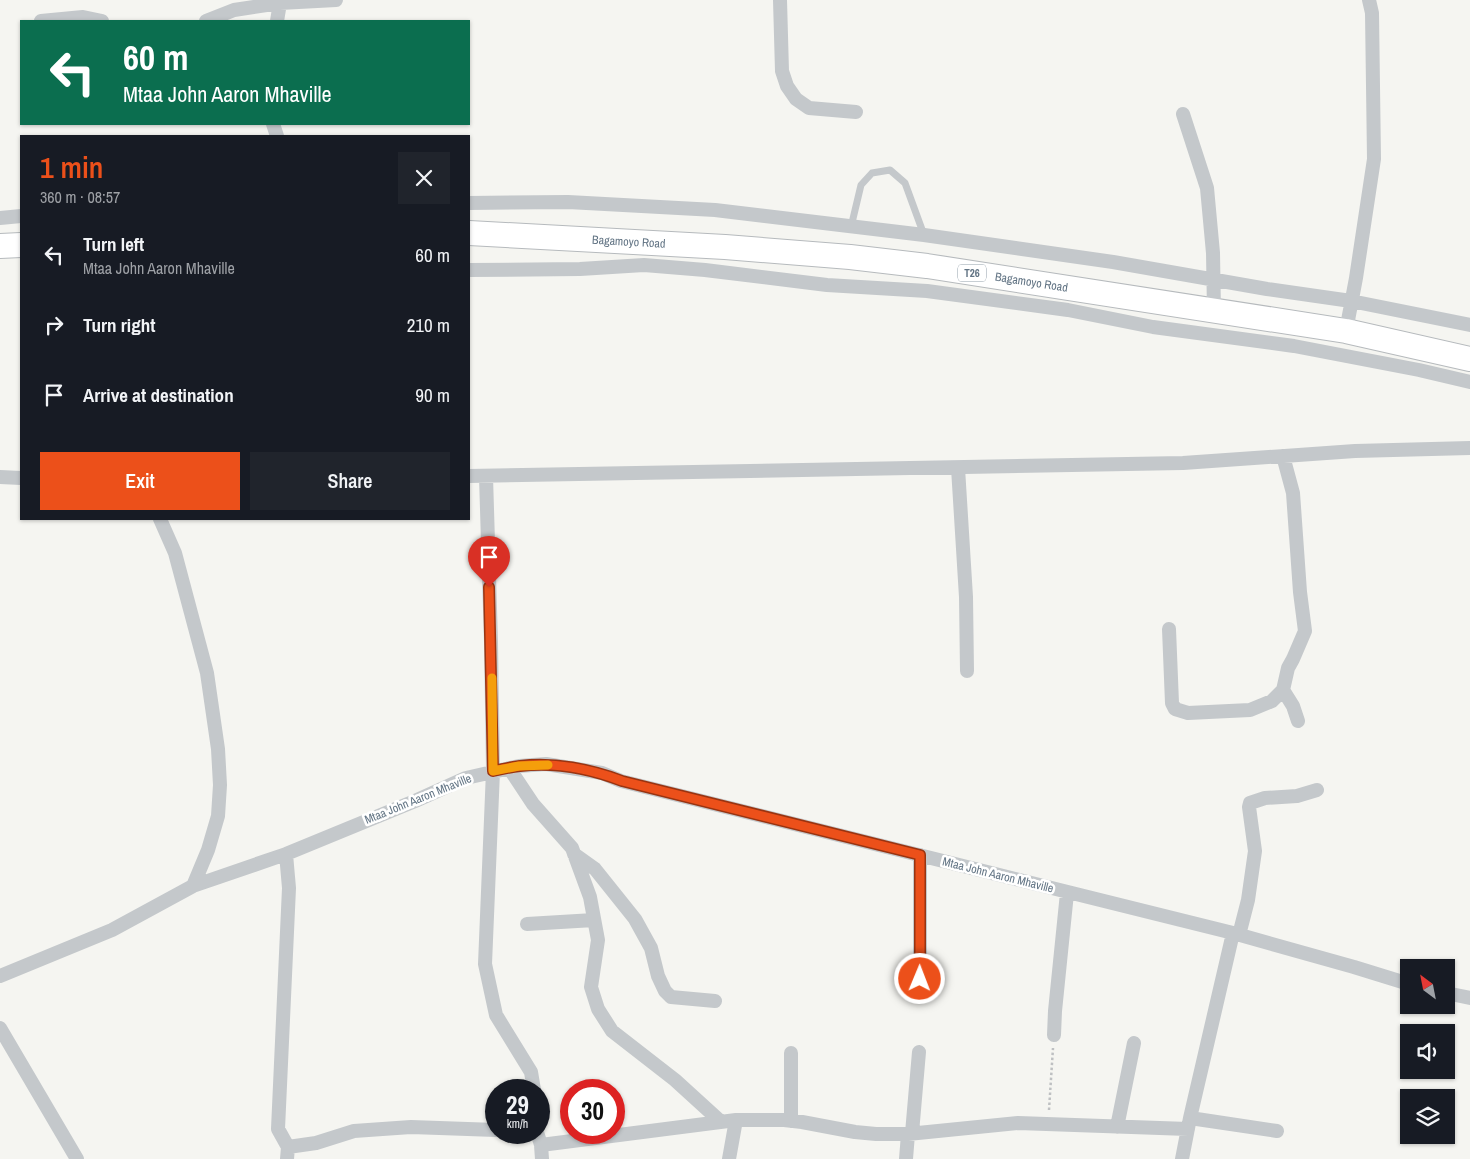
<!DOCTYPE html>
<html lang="en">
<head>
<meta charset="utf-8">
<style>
	:root { --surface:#171b24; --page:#20242c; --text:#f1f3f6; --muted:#9ea1a6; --accent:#ec501a }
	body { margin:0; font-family:"Archivo Narrow",sans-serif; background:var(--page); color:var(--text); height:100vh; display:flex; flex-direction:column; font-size:19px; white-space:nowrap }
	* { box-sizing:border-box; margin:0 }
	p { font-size:16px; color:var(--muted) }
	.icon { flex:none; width:28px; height:28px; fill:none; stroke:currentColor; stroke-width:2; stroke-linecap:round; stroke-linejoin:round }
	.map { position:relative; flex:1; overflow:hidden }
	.drawer { position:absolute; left:20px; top:135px; width:450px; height:385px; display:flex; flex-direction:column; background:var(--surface); border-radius:0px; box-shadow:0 1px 4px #0004 }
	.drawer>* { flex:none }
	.guide { position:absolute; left:20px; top:20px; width:450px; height:105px; border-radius:0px; box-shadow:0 1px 4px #0004; background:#0b6e4f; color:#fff; overflow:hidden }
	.needle { width:32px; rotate:328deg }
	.fabs { position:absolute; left:1400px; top:959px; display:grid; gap:10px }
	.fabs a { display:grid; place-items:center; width:55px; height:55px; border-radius:0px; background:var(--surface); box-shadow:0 1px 4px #0004; font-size:25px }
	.speed { position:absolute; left:485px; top:1079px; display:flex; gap:10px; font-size:25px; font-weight:700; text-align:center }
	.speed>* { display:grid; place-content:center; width:65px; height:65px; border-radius:50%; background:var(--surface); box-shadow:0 1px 4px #0004; line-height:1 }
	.speed small { font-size:12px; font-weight:400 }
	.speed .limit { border:8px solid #d22; background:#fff; color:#111 }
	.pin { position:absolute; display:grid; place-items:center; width:42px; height:42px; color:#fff; margin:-51px -21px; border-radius:50% 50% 50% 0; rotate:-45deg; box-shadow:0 0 5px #0007 }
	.pin .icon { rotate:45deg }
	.me { position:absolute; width:55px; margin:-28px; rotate:1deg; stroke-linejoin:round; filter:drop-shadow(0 0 4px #0008) }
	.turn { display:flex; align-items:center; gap:18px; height:105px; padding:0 20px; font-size:22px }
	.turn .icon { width:65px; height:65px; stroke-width:2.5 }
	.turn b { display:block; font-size:35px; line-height:42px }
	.round { display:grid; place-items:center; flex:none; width:52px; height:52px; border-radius:0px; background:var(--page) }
	.head { display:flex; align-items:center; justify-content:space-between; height:85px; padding:0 20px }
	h1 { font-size:30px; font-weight:600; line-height:38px; color:var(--accent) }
	.button { display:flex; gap:10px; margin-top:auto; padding:10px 20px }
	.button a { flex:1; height:58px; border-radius:0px; background:var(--accent); color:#fff; font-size:20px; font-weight:600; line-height:58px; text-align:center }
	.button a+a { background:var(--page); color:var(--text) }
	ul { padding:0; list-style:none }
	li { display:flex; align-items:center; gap:15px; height:70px; padding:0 20px }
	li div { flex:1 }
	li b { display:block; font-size:19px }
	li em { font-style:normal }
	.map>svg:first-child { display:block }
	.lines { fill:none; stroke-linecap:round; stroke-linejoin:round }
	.trunk-casing { stroke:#b6babd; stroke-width:26 }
	.path { stroke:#bec0c2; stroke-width:2.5; stroke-dasharray:2.5 2.5; stroke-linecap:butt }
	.service { stroke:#c4c8cb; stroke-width:7 }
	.minor { stroke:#c4c8cb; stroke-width:14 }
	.trunk { stroke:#fff; stroke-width:24 }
	.route-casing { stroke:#993411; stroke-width:12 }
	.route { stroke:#ec501a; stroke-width:9 }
	.slow { stroke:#f59e0b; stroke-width:9 }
	.labels { text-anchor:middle; stroke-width:5; stroke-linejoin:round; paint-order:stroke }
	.shield { fill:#fff; stroke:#919ea9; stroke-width:1 }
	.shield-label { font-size:11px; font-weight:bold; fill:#627484 }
	.street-label { font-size:12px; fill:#627484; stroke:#fff }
</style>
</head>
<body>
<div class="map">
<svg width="1470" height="1159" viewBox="0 0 1470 1159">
	<rect width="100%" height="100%" fill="#f5f5f1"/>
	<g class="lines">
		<defs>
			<g id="trunk">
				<path id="s1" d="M469,233L725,247L850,257L927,266L1346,331L1470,359"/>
				<path d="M0,246L21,245"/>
			</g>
		</defs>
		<use href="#trunk" class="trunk-casing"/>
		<path class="path" d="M1049,1110L1053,1048"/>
		<path class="service" d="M851,227L861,185L872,173L890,170L905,183L924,235"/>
		<path class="minor" d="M780,0L782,71L787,86L796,99L809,108L856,112
			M41,21L83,17L102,21
			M206,21L234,10L280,3L336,0
			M277,21L280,3L278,0
			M1183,114L1207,188L1213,253L1214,311
			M273,124L277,136
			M469,203L568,202L715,210L924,235L1113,262L1267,289L1351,301L1470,325
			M0,218L21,216
			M469,270L580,269L644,265L705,270L827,285L927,291L1068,310L1153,327L1294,346L1419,370L1470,382
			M1346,331L1356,278L1374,159L1372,13L1369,0
			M958,468L966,597L967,671
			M469,476L1183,463L1355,451L1470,448
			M486,476L491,642L493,771L485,964L496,1015L531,1072L534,1090
			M0,477L21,478
			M160,519L175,553L207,673L218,749L220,785L218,816L208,850L193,886
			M1169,629L1172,703L1175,709L1188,713L1250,710L1272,701L1283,690L1288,668L1293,659L1305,631L1300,592L1293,493L1283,456
			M1283,690L1293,706L1298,721
			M509,768L533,804L572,848L590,897L598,940L591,987L598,1009L612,1031L675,1080L720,1121
			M286,854L289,888L278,1129L288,1147L287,1159
			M574,854L595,869L635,919L651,948L658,976L665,991L671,997L715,1001
			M527,924L594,920
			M1239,935L1248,900L1255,851L1249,807L1250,803L1265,798L1297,796L1317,790
			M0,976L112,930L193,886L286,854L415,801L466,778L519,766L546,764L602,773L621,781L1233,933L1354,967L1409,984
			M920,992V855
			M1446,993L1470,998
			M0,1028L77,1159
			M1054,1035L1055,1011L1067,893
			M791,1053V1121
			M1190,1118L1277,1131
			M1117,1127L1134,1043
			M537,1132L541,1145L736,1120H784L802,1122L855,1132L876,1134H908L1018,1123L1188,1129
			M912,1133L919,1052
			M541,1145L542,1159
			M288,1147L316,1143L354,1131L411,1127L496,1130
			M729,1159L736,1120
			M906,1159L908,1134
			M1182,1159L1190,1118L1233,933"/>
		<use href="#trunk" class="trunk"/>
	</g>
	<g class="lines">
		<defs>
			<path id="route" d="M489,587L493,771C502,769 511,767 520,766C554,762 591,769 622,781L920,855V979"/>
		</defs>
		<use href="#route" class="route-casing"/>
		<use href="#route" class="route"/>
		<path class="slow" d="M492,678L493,771L519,766L548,765"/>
	</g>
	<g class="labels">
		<rect class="shield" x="958" y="264.5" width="28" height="17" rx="4"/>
		<g class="shield-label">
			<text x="972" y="277">T26</text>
		</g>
		<g class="street-label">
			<text dy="4" stroke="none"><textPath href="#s1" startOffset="160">Bagamoyo Road</textPath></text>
			<text dy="4" stroke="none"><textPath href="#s1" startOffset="565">Bagamoyo Road</textPath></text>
			<text transform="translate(418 799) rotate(-22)" y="4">Mtaa John Aaron Mhaville</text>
			<text transform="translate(998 875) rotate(14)" y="4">Mtaa John Aaron Mhaville</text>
		</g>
	</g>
</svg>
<div class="fabs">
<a><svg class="needle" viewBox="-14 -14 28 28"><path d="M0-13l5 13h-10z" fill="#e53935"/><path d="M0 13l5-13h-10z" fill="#9ea1a6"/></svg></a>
<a><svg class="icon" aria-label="sound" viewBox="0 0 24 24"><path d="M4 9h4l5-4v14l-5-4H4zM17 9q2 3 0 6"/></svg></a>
<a><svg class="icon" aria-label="layers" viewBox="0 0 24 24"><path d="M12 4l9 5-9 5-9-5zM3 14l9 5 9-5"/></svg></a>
</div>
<div class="speed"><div>29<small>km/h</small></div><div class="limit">30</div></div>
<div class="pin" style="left:489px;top:587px;background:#d93025"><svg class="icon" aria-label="arrive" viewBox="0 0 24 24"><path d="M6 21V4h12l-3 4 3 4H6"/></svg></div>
<svg class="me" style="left:920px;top:979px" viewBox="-20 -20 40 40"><circle r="17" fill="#ec501a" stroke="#fff" stroke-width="3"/><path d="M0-11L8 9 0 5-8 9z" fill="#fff"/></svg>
<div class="guide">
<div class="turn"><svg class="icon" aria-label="left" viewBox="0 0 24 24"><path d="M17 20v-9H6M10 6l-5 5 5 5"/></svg><div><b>60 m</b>Mtaa John Aaron Mhaville</div></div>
</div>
<section class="drawer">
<div class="head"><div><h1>1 min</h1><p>360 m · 08:57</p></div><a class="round"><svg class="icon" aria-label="close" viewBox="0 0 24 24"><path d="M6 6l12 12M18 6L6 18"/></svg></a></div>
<ul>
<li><svg class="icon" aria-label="left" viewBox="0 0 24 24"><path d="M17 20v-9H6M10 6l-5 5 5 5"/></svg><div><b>Turn left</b><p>Mtaa John Aaron Mhaville</p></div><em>60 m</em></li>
<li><svg class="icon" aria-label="right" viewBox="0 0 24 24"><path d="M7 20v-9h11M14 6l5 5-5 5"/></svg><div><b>Turn right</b></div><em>210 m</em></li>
<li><svg class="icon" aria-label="arrive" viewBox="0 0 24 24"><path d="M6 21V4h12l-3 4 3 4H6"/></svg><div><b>Arrive at destination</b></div><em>90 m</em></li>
</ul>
<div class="button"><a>Exit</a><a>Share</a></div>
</section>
</div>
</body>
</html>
